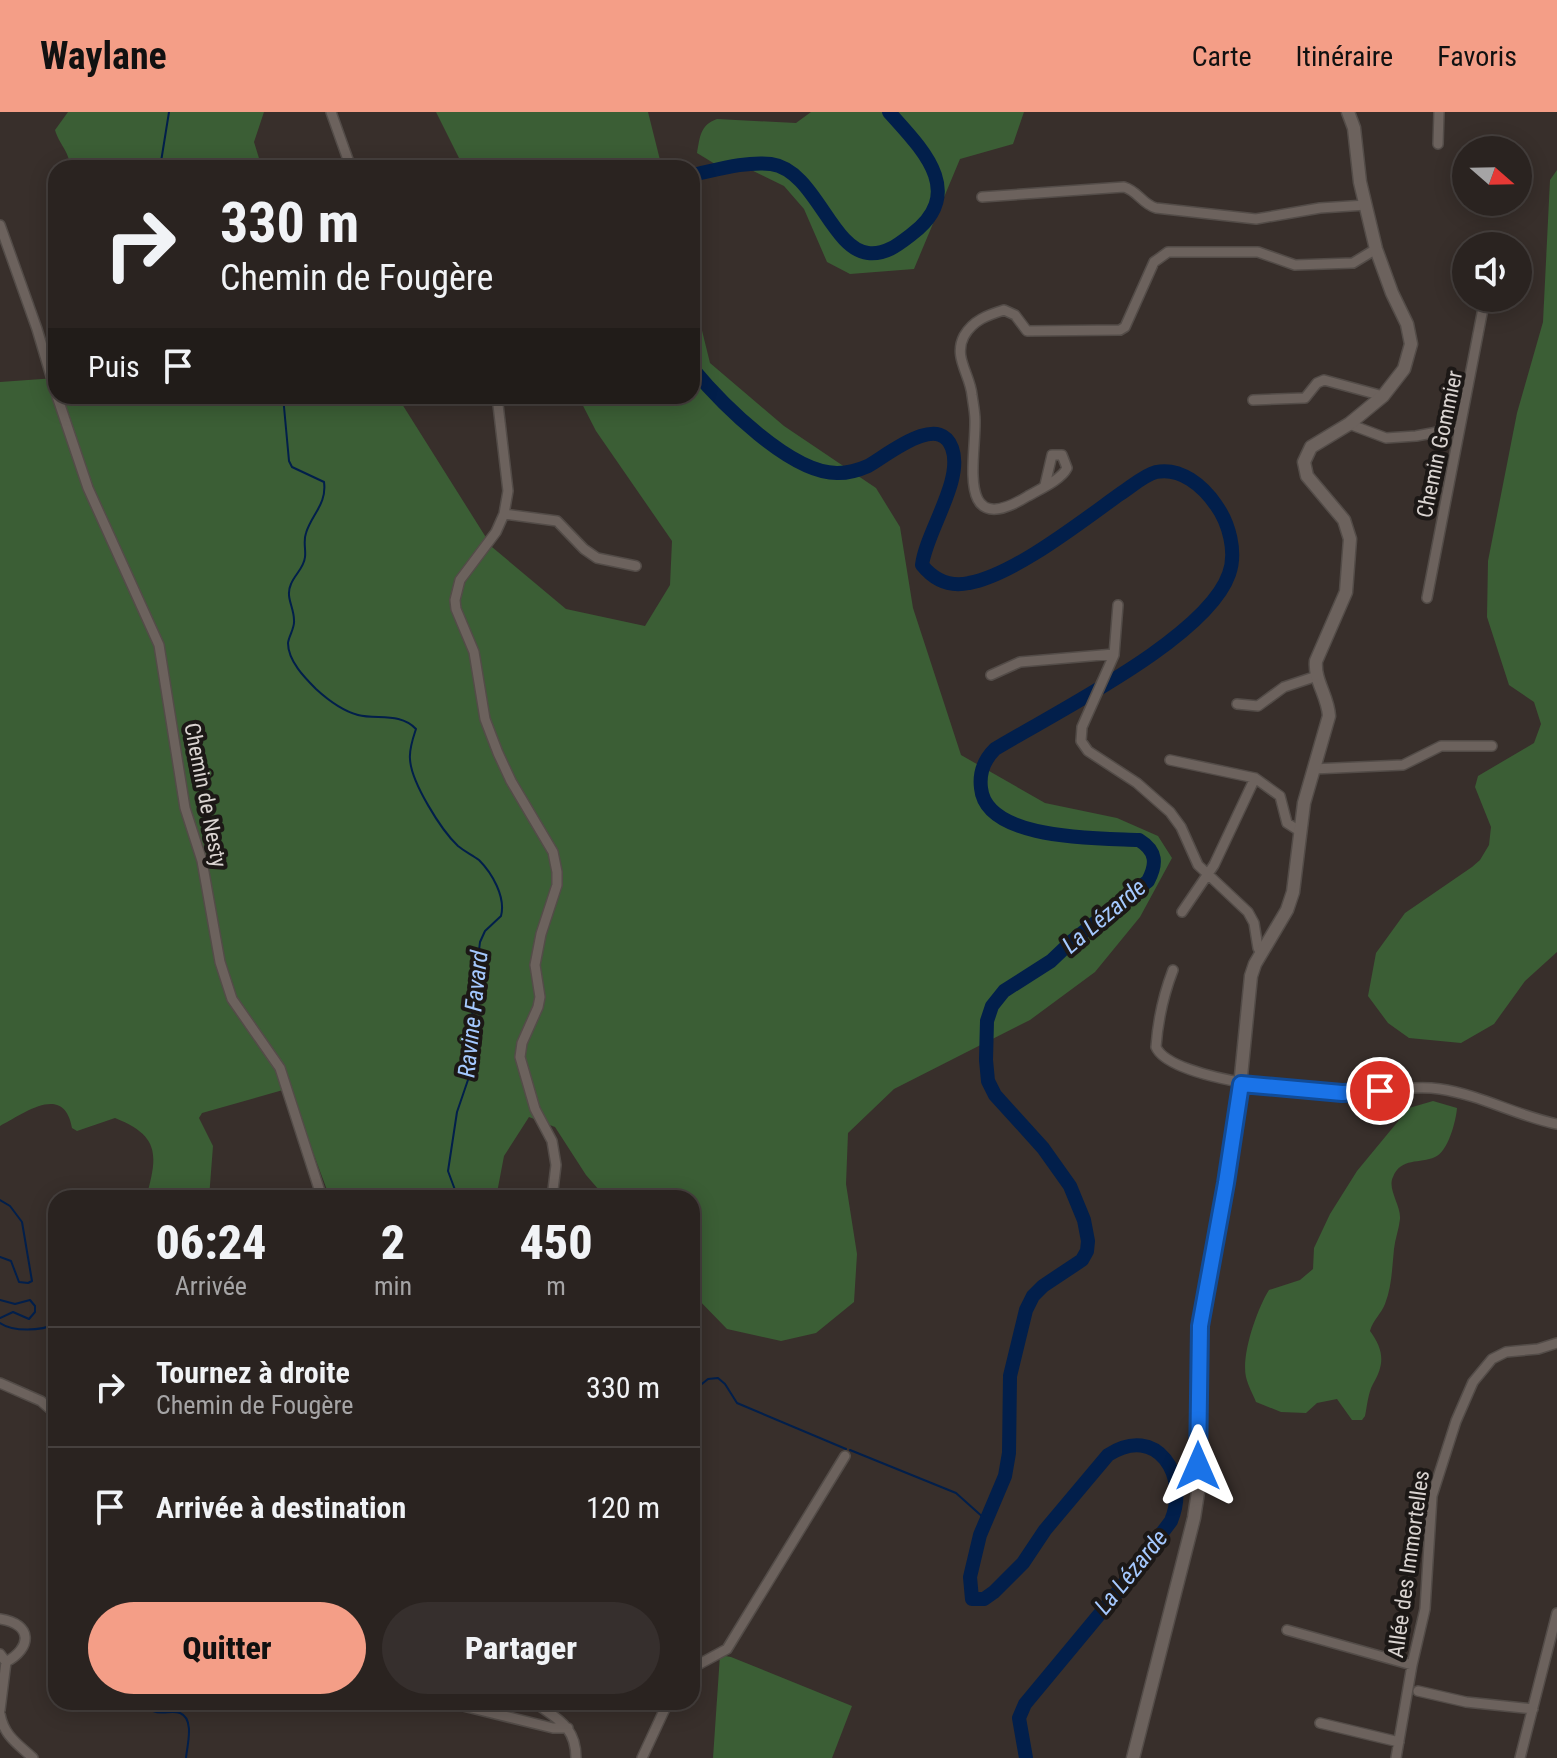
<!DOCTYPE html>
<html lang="fr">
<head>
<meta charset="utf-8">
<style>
	:root { --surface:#2a2320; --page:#362f2d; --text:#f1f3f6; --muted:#a5a4a5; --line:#46403e; --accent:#f49e87 }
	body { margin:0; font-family:"Roboto Condensed",sans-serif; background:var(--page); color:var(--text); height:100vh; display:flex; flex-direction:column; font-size:30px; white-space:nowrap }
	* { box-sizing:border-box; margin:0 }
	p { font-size:26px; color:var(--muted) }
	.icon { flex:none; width:44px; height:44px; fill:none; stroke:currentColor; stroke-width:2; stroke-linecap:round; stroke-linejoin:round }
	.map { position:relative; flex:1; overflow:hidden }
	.drawer { position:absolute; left:48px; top:1078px; width:652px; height:520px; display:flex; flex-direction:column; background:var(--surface); border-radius:24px; box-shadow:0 4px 20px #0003,0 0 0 2px var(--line) }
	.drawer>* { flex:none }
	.banner { position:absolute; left:48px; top:48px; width:652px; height:244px; border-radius:24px; box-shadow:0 4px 20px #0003,0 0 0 2px var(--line); background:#2a2320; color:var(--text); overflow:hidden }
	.needle { width:52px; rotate:110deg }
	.fabs { position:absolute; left:1452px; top:24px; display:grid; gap:16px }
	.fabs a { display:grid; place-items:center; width:80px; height:80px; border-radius:50%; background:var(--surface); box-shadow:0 4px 20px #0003,0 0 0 2px var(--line); font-size:40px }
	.pin { position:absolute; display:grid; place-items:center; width:68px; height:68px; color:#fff; margin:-34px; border:4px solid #fff; border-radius:50%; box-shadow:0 2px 8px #0007 }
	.me { position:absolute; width:88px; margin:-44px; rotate:0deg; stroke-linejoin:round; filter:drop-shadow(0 0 6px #0008) }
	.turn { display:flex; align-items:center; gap:28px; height:168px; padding:0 40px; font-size:36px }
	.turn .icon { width:104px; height:104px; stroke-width:2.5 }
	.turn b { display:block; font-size:56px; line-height:68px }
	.then { display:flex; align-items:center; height:76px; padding:0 40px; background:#0003; gap:16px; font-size:30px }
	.eta { display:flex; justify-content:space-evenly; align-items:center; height:136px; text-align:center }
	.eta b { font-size:48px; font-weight:800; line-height:56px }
	.button { display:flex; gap:16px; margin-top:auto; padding:16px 40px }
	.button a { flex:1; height:92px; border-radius:48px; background:var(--accent); color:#111; font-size:32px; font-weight:800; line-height:92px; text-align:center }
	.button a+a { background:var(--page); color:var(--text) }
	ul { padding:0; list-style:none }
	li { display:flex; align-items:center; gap:24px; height:120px; padding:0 40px; border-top:2px solid var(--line) }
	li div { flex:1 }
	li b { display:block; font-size:30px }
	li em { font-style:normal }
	header { display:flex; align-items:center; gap:48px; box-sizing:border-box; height:112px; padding:0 40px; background:var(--accent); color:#111 }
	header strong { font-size:38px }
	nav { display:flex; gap:44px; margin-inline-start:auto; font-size:28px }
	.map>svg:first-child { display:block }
	.green { fill:#3b5e35 }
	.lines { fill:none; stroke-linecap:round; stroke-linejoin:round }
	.stream { stroke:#021f4b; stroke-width:2 }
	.river { stroke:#021f4b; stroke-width:14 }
	.street-casing { stroke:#534c48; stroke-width:12 }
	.secondary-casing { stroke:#534c48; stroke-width:15 }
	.street { stroke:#6c625d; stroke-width:9 }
	.secondary { stroke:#6c625d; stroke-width:12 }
	.route-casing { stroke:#114b97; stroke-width:20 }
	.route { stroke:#1a73e8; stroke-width:14 }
	.labels { text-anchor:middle; stroke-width:8; stroke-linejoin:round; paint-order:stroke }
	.street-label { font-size:22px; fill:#dad4d1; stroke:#1c1816 }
	.water-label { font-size:24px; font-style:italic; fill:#a5c9ff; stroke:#1c1816 }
</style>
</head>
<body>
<header>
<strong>Waylane</strong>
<nav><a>Carte</a><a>Itinéraire</a><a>Favoris</a></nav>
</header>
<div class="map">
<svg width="1557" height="1646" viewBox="0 0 1557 1646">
	<rect width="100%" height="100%" fill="#382f2b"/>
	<path class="green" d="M68,0H264L254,30L262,56H71C68,37 59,32 55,18Z
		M436,0H648L662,56H464Z
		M811,0H1024L1013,32L960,47L914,157L850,162L827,150L804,97L784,74L743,54L715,52L697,41C700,25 700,13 717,7L796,11Z
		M1557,58V840L1525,869L1494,912L1461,931L1409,926L1388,911L1368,884L1376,841L1405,801L1472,755L1480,748L1489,733L1491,715L1475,675L1478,664L1534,631L1541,612L1534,590L1509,573L1487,505L1488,449L1517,301L1543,210L1550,68Z
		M692,178L710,251L784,314L876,376L900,415L913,496L961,643L1045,691L1117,706L1158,724L1172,746L1140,805L1095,860L1030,908L894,977L848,1021L846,1072L857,1142L854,1190L816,1221L781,1229L727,1217L692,1181V1086H606L586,1063L555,1015L529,1005L504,1044L496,1086H330L292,984L283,978L202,1001L199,1006L213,1034L209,1086H146C158,1043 160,1024 115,1006L77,1019L72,1016C64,971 25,1001 0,1014V270L56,266V284H397L492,435L566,497L645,514L670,473L672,429L596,319L578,284H692Z
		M1433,989L1457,996C1456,1009 1448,1040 1435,1045C1420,1052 1401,1045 1393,1065C1387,1077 1401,1093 1400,1107C1399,1117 1395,1127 1394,1137C1392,1156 1392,1174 1385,1192C1381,1202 1373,1208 1370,1219C1384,1238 1385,1252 1373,1272C1368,1281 1367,1295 1365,1304L1362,1308H1352L1337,1287L1317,1291L1306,1301L1281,1300L1256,1290C1253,1282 1248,1274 1246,1265C1241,1243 1257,1197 1269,1178L1300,1168L1313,1157L1314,1136L1330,1102L1357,1059L1409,996Z
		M720,1543L731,1545L852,1594L832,1646H713Z"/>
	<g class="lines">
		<path class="stream" d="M160,56L169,0
			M283,284L289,349L292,355L324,370C327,392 312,402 306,421C303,429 306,437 305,445C304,456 295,462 291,472C285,485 294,495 294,508C295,516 289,523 288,531C288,549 305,566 316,577C328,588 343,599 358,603C377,608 400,600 416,617C413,626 409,637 410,647C411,670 441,718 458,734C464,739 472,743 479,748C492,761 506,785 501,804L485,819L480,830L473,889L470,962L457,1000L448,1059L458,1086
			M0,1088L10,1094L22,1110L32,1169L28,1171L19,1170L11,1149L0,1145
			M0,1188L15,1192L30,1188L35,1194V1200L29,1207L13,1200L0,1206
			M0,1211C13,1220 41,1219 56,1212
			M692,1280L708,1267L718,1266L725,1272L737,1291L846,1337
			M850,1338L956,1381L985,1407
			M155,1590L153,1599C162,1603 171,1598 180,1601C195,1607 187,1634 186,1646"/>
		<path class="river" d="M692,63C716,58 746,49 771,52C815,58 831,137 868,141C886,143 899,132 912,122C967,80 922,37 889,0
			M692,256C721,291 791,362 838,361C848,361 859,358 868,354C885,345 939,299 952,336C964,368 926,420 922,453C934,468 950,475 969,471C1014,463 1082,409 1120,382C1131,375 1144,363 1156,360C1181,355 1203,374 1216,393C1229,411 1237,440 1229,462C1207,526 1054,601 995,637C984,648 979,660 981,676C986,729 1100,726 1139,728C1157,739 1157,752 1148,769L1072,829L1051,849L1004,879L992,894L987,909L986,948L988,969L995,983L1043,1036L1070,1074L1084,1108L1088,1129L1087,1139L1082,1148L1043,1174L1033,1184L1026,1198L1010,1264L1009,1341L1005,1364L980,1423L970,1465L972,1487H984L994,1480L1023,1451L1045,1418L1108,1343C1157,1311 1190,1364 1171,1409L1113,1486L1025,1592L1019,1606L1026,1646"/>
		<defs>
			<path id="street" d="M331,0L351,56
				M1438,32L1439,0
				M982,85L1124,75C1138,79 1142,92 1156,96L1256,107L1320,96L1366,93
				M0,113L37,217L56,281
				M57,284L88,376L159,533L185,696L202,749L220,850L232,887L280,956L322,1086
				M497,284L508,379L504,402L496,420L460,468L455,488L456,497L474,540L485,607L498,641L511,669L553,740L557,760V773L541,822L535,853L540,885L538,895L522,931L520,945L535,997L552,1029L556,1053L552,1086
				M1253,288L1305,286L1317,271L1324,268L1383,284
				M1349,312L1386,326L1416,324L1459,316
				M1045,373L1052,343H1062L1067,356C1061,368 1040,377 1028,384C955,429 976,347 975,308C975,300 973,291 972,283C970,262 953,245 964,224C973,208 988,203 1004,198L1015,203L1027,219L1120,218L1125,215L1154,150L1168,140H1258L1295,153L1353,151L1376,137
				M504,402L557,409L584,437L597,446L636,454
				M1427,486L1485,186
				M1118,493L1114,543L1082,615L1081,629L1088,639L1137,671L1170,700L1181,715L1198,753L1248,800L1254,811L1258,836L1261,841
				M991,563L1020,550L1114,542
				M1237,592L1258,594L1284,575L1317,564
				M1170,648L1255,666L1280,684L1287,711L1301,720
				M1313,657L1403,653L1441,634H1492
				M1182,800L1214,753L1255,666
				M1173,858C1163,884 1158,906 1156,935C1171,970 1323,983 1360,981C1388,980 1412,973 1440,977C1481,983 1517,1004 1557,1012
				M0,1271L41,1289L56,1302
				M0,1507C33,1512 32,1536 6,1550
				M1287,1518L1412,1553
				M0,1542L6,1550L0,1598
				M692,1556L727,1537L845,1344
				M1418,1579L1466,1590L1533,1597
				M447,1590L553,1616H568
				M534,1590C557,1607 576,1614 576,1646
				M0,1602C4,1624 18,1632 33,1646
				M1320,1611L1399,1630
				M642,1646L668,1590
				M1396,1646L1412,1553L1425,1497L1432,1384L1456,1309L1473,1270L1492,1247L1506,1240L1538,1237L1557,1231
				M1520,1646L1557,1501"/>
			<path id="secondary" d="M1133,1646L1194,1406L1198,1380L1200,1214L1238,994L1251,864L1255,852L1287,798L1293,780L1304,691L1329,604C1328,584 1314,569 1316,549L1346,480L1350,427L1344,408L1307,364L1304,350L1311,335L1349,312L1383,284L1404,257L1411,232L1407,212L1392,181L1376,137L1360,70L1354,16L1348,0"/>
		</defs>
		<use href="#street" class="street-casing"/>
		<use href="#secondary" class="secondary-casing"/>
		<use href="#street" class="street"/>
		<use href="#secondary" class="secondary"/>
	</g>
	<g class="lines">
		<defs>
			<path id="route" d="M1198,1354L1200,1214L1226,1071L1241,972L1342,981L1380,979"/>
		</defs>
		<use href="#route" class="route-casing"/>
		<use href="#route" class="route"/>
	</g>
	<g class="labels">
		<g class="street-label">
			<text transform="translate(1439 332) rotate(-78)" y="8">Chemin Gommier</text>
			<text transform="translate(206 683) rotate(79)" y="8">Chemin de Nesty</text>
			<text transform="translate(1408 1452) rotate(-82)" y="8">Allée des Immortelles</text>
		</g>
		<g class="water-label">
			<text transform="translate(1104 804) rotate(-40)" y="8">La Lézarde</text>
			<text transform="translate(473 902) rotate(-84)" y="8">Ravine Favard</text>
			<text transform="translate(1131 1460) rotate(-51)" y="8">La Lézarde</text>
		</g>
	</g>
</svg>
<div class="fabs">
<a><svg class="needle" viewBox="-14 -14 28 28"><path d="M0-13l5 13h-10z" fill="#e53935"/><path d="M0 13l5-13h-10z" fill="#a5a4a5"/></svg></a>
<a><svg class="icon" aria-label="sound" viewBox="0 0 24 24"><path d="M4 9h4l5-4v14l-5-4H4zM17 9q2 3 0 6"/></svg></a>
</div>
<div class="pin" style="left:1380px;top:979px;background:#d93025"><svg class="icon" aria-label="arrive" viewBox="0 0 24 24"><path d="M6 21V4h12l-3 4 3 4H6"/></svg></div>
<svg class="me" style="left:1198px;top:1354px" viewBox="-20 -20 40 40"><path d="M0-17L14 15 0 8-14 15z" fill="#1a73e8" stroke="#fff" stroke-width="4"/></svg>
<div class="banner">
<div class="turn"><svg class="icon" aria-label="right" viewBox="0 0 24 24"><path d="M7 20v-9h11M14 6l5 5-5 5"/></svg><div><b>330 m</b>Chemin de Fougère</div></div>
<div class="then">Puis<svg class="icon" aria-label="arrive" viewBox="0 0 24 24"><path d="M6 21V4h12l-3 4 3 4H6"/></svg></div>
</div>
<section class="drawer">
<div class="eta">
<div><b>06:24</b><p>Arrivée</p></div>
<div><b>2</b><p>min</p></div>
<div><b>450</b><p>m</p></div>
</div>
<ul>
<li><svg class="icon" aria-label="right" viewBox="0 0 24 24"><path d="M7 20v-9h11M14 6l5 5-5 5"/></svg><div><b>Tournez à droite</b><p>Chemin de Fougère</p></div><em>330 m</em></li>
<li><svg class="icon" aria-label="arrive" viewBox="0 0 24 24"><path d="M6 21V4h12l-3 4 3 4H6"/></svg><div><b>Arrivée à destination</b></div><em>120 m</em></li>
</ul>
<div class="button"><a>Quitter</a><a>Partager</a></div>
</section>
</div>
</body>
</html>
